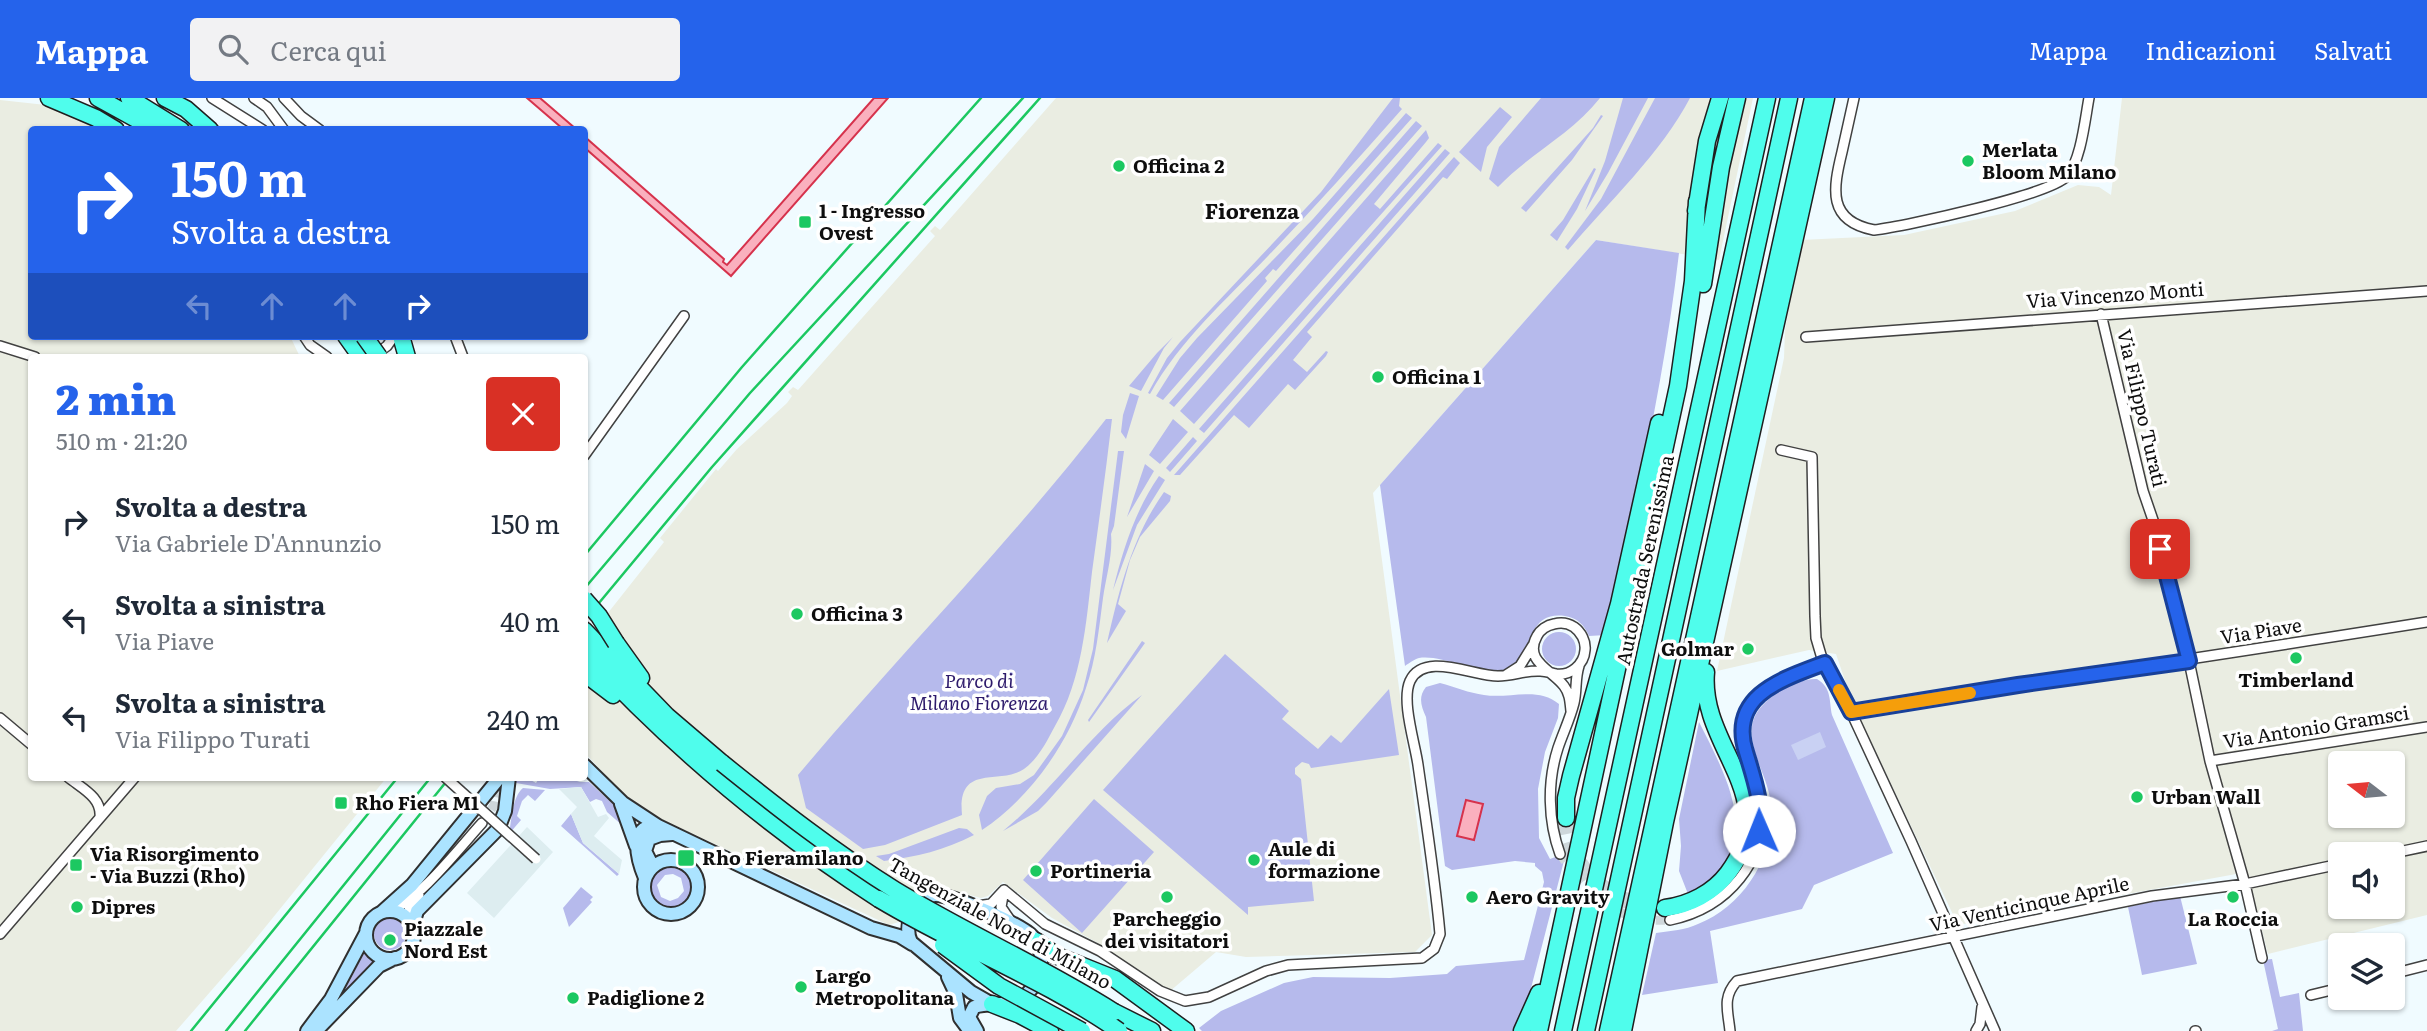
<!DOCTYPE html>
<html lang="it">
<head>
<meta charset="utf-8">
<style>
	:root { --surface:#fff; --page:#f2f2f3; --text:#1f2937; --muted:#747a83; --accent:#2563eb }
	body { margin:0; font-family:Literata,serif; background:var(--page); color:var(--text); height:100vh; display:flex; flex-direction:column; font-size:26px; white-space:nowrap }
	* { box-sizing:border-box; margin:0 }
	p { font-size:23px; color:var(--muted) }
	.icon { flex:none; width:38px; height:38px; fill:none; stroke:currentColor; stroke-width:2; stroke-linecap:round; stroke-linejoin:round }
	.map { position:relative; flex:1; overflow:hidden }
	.sheet { position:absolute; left:28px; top:256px; width:560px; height:427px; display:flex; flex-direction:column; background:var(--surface); border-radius:7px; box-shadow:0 2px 5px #0004 }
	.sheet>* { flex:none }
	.hud { position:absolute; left:28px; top:28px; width:560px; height:214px; border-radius:7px; box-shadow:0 2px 5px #0004; background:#2563eb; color:#fff; overflow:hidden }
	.needle { width:46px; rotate:286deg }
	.tools { position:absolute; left:2328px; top:653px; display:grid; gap:14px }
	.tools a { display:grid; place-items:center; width:77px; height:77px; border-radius:7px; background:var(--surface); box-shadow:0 2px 5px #0004; font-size:35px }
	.pin { position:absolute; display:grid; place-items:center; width:60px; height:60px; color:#fff; margin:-30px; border-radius:14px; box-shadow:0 4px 10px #0006 }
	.me { position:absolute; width:77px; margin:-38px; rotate:359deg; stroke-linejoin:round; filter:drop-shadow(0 0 5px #0008) }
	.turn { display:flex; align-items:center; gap:24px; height:147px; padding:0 28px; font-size:32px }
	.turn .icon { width:91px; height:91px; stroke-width:2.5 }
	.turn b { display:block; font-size:49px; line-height:60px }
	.lanes { display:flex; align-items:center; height:66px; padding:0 28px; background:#0003; justify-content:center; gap:35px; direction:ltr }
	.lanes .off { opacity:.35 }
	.round { display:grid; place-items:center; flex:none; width:74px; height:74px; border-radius:7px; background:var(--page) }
	.overview { display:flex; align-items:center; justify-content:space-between; height:119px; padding:0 28px }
	h1 { font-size:42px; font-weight:800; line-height:52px; color:var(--accent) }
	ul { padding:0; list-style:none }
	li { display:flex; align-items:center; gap:21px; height:98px; padding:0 28px }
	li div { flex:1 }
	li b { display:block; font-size:26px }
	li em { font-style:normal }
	header { display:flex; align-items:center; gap:42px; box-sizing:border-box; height:98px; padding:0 35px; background:var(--accent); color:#fff }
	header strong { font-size:33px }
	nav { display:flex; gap:38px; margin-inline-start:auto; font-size:24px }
	.search { width:490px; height:63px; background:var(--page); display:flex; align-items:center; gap:18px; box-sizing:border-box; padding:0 24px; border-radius:7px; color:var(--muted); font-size:26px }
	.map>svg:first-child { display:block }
	.industrial { fill:#eaede2; fill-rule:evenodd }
	.green { fill:#b6baec; fill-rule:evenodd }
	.pitch { fill:#c9d1f3 }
	.plaza { fill:#ddedf0 }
	.water { fill:#fab0be; stroke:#d6324c; stroke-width:2 }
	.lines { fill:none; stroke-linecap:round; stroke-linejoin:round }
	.street-tunnel { stroke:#ced7db; stroke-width:9; stroke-dasharray:9 4.5; stroke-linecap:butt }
	.highway-tunnel { stroke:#ced7db; stroke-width:16; stroke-dasharray:16 8; stroke-linecap:butt }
	.street-casing { stroke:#414141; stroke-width:12 }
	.secondary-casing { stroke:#303030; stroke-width:16 }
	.highway-casing { stroke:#1f1f1f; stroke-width:19 }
	.street { stroke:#fff; stroke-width:9 }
	.secondary { stroke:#abe3ff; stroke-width:12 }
	.highway { stroke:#4ffdec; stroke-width:16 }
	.rail { stroke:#1cc861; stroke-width:2.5 }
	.street-bridge-casing { stroke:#414141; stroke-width:12; stroke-linecap:butt }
	.highway-bridge-casing { stroke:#1f1f1f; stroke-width:19; stroke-linecap:butt }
	.street-bridge { stroke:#fff; stroke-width:9 }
	.highway-bridge { stroke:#4ffdec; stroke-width:16 }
	.route-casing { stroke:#184099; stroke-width:18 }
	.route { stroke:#2563eb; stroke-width:12 }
	.slow { stroke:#f59e0b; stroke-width:12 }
	.poi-dot { fill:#1cc861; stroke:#fff; stroke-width:2.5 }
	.labels { text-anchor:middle; stroke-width:7; stroke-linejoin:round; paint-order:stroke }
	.poi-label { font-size:19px; font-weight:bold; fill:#0e0e0e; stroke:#fff; text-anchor:start }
	.street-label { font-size:19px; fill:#0e0e0e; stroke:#fff }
	.park-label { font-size:19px; font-style:italic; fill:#2d1a6b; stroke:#fff }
	.neighbourhood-label { font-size:21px; font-weight:bold; fill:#0e0e0e; stroke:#fff }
</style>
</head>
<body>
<header>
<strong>Mappa</strong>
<div class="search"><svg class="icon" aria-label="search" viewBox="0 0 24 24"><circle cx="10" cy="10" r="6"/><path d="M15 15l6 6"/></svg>Cerca qui</div>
<nav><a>Mappa</a><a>Indicazioni</a><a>Salvati</a></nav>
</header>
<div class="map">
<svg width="2427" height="933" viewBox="0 0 2427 933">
	<rect width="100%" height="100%" fill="#f0fbff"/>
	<path class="industrial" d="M1056,0H1753L1719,162L1596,142L1373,395L1432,837L1415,854L1246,859L1216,854L1169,894L1096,844L1052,820L1003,784L988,798L981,800L943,790L925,794L902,823L889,827L661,721L623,696L585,655V544L664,444L660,440L716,371L718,373L737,351L787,305L792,298L788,294L793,289L798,292L935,138L930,133L935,128L940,132Z
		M2122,0H2427V817L2268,856L2247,774L1958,827L1853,606L1836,556L1809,552L1717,573L1784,260L1785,232L1801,142L1904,137L2015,113L2078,87L2099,89L2111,97ZM2340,665H2392V718H2340ZM2340,756H2392V808H2340Z
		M0,2L46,7L100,31L32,32V238H290L300,259H32V679H387L245,854L176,933H0Z"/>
	<path class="green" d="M1393,0H1400L1399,8L1402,11C1358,61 1314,110 1268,158C1226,202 1180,242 1150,296L1148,295L1167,260L1180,244L1321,94Z
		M1541,0H1600C1572,36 1529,56 1498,89L1489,81L1499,49Z
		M1623,0H1648L1608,75L1585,113L1605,63Z
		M1655,0H1690C1662,54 1608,105 1568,152L1565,149L1601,101Z
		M1500,9L1512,19L1487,49L1481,74L1459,54Z
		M1406,15L1412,20L1276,173L1273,171L1265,180L1267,183L1163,302L1156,298L1180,260L1197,240L1313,121Z
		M1601,17L1603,18L1572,62L1526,114L1521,110L1593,30Z
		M1416,23L1422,28L1174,309L1169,305Z
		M1426,32L1429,40L1426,44L1374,106L1380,111L1438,45L1442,48L1194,326L1180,313Z
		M1445,51L1450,55L1204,335L1199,331Z
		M1454,59L1460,65L1447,81L1443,79L1307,234L1312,239L1293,262L1307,274L1326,253L1328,254L1326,258L1295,292L1288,286L1249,330L1234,317L1180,377H1174Z
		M1594,70L1596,71L1577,111L1557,143L1550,137L1563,122Z
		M1596,142L1679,155C1664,284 1635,411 1606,537L1589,538C1584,527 1578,520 1565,518C1523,512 1536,561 1506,572C1484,580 1444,556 1419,560C1415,561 1409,565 1405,568L1380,387Z
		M1173,239L1164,250L1141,293L1129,288L1157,255Z
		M1130,295L1139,298L1126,341L1121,334L1123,317Z
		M1106,321H1112C1106,372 1099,423 1092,474C1086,526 1082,582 1055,628C1047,643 1038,661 1024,671C1000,688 957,664 962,717L885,747L863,751L806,710L798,677C899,557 1010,445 1106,321Z
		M1173,321L1188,334L1160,366L1149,357Z
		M1193,339L1197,343L1170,374L1166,370Z
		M1118,353H1124L1114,428L1111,436C1113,456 1106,479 1103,500C1099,530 1096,561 1086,590C1069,645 1030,700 982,732L979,717L987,698L996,690L1020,686L1034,677L1062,638L1083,592L1093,551Z
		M1145,366L1154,373L1127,419Z
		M1159,378L1165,382L1137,427L1113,492C1123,451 1135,413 1159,378Z
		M1164,394L1171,398L1170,403L1140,439L1130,462L1118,506L1126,513L1107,545C1119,492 1132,439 1164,394Z
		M1542 551a17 17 0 1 1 34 0a17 17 0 1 1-34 0Z
		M1142,543L1145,545L1089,624L1088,622Z
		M1225,556L1289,613L1282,621L1318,651L1331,637L1341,645L1389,591L1399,657L1311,670L1309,666L1302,664L1295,670V676L1301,681L1314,803L1248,809V817L1103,692Z
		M1817,581C1832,590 1829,603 1832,617L1893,755L1814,787L1802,811L1710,833L1718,885L1642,897L1656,835C1671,833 1685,832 1698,826C1746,807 1779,752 1770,700C1766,676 1749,653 1752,628C1755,603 1795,580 1817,581Z
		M1440,585C1455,589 1469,595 1484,597C1510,601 1538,588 1559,606L1558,620L1545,654L1538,691L1539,740L1550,761L1566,755L1530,894L1523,916L1513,933H1202L1199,930L1221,913L1284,885L1313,879L1390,880L1447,876L1456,868L1524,862L1544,784L1542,774L1535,768V765L1515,763L1452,772L1445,768L1426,619C1421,608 1418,599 1426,589Z
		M1142,597L1047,704L1038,713L1003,733C1054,692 1089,635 1142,597Z
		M1699,624C1720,666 1755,726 1723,771C1715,782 1699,790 1688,796L1679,773L1681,748L1679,721Z
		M516,679H525L536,685L540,679H565L580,684H589L616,709L633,756L631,757L623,728L607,714L602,703L596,701L590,704L581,689L550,691L516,685Z
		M523,690L545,692L535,703L528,697L522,703L517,718L521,722L509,736C512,721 512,699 523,690Z
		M1094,701L1154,754L1082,835L1023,782Z
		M571,716L583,745L619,776L617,778L561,728Z
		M959,730L967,731L974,737C945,752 916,759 884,763L876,758L889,756Z
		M671,767L687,775C715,821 626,819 655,775ZM673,776L681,780L684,793L678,800L670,803L661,799L657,787L665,777Z
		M581,789L593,799L590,802L592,804L569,829L563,810Z
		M2180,798L2197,866L2142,877L2128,809Z
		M374 836a16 16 0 1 1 32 0a16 16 0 1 1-32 0Z
		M365,853L379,864L336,909Z
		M2272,861L2280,899L2299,895L2303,933H2272L2278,931L2263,862Z"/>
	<path class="pitch" d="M1820,634L1826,649L1798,662L1791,647Z"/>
	<path class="plaza" d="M581,689L598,719L606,716L609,720L594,738L622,762L619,776L583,745L571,716L577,709L559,691Z
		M527,729L553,754L494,820L467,795Z"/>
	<path class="water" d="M527,0H540L576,31H563Z
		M874,0H888L731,178L585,50V39L724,161L723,164L727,167Z
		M1466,702L1483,706L1474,742L1457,738Z"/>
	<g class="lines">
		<path class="street-tunnel" d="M484,723L494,707L499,682
			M1560,756C1589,797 1616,826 1670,822"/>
		<path class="highway-tunnel" d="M1566,720C1566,772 1615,810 1665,810"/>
		<defs>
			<path id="street" d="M212,0L263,32
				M254,0L267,9L284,32
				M284,0L301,18L320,32
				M1854,0C1850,18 1846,36 1842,54C1833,91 1827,123 1874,132C1906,128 2050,97 2067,78C2081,63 2085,21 2089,0
				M2101,216L2143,393L2154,425L2189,563L2210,663L2245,786L2262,860
				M304,238L310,247L327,259
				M455,238L463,259
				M1806,239L2427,193
				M0,248L35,259
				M376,256L387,248L394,238
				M1781,352L1812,359L1815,518L1816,540L1821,557L1851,614L1911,743L1995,933
				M584,358L684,218
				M1506,577L1520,568L1533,547
				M1851,614C2043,582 2235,555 2427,524
				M0,620L32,647
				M2210,663L2427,629
				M68,679C81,690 102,699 100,719
				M1560,756C1548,723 1547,684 1558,650C1563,635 1570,621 1574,605C1577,592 1575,580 1579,568
				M2389,756L2427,748
				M1004,792L1045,826L1100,853L1160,893L1185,903L1209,899L1266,873L1288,867L1422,860L1434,851L1440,836C1435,780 1426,723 1418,667C1415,645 1401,603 1410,583C1424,553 1473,578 1498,578C1513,578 1526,572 1540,573C1546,573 1551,575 1556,576C1570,578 1584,567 1585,552C1586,543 1581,534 1574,529C1568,525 1561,524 1554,526C1547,527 1540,532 1537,538C1523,563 1552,572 1564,588C1570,596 1570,604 1571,613
				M1004,792L1001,809L1010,822
				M977,808L991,806L1003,793
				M389,813C419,803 460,749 482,725
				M409,822L408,814L419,797
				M1670,822C1727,810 1769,763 1760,703C1755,671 1730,636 1751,606C1766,583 1800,575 1825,565
				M0,836L135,679
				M2392,876L2427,867
				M2311,897L2340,890
				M1730,933C1728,913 1722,899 1737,883L2152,798L2245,786L2340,766
				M1976,933L1980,926L1982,909
				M2195,933H2196"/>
			<path id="secondary" d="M584,667L623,705L658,728L871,830L899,838L912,846
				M621,706L636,748
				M644 789a27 27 0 1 1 54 0a27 27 0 1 1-54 0Z
				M650,763L645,753L649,741L660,737L672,736
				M645,780C638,763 627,726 657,728
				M366 837a24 24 0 1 1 48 0a24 24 0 1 1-48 0Z
				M382,814L412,787L500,679
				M412,829L417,813L498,731L505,713L509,679
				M948,879L956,896L960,920L969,932
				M307,933L331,901L366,835
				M316,933L379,868L395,860
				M977,933L969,919L974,909C989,903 1006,910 1021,901C1030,895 1036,885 1039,875C1043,862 1042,850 1033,839C1023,827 950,795 934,797C914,801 903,827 911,844L971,894L992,906"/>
			<path id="highway" d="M49,0L96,20L116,32
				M98,0L156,32
				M129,0L181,32
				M165,0L186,11L210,32
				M1696,113L1707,43L1720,0
				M1703,186L1721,69L1737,0
				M346,238L361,259
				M401,238L407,259
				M584,532L667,618L722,665
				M616,545L641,580
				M584,553C672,648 770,731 879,801
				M584,575L613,597
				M1566,720V700L1571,678L1619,506L1659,325
				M1665,810C1689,807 1713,795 1728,775C1785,698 1699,650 1706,574
				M1036,843L1055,857L1115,881L1186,933
				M992,906L1020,917L1050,933
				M1114,914L1152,933
				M1522,933L1539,895
				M1539,933L1678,288L1693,183L1697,103
				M1563,933L1767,0
				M1586,933L1789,0
				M1608,933L1813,0
				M1623,933L1665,724L1826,0"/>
		</defs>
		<use href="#street" class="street-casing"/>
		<use href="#secondary" class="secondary-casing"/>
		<use href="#highway" class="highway-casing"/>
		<use href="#street" class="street"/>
		<use href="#secondary" class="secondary"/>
		<use href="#highway" class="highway"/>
		<path class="rail" d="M584,458L742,269L981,0
			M584,491L750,295L1023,0
			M584,523L712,369L1040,0
			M191,933L398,679
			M226,933L431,679
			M245,933L450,679"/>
		<defs>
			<path id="street-bridge" d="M445,679L536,761"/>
			<path id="highway-bridge" d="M364,238L379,259
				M584,501L599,518L616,545
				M722,665C778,710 834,754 895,792C966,835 1043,869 1114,914
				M879,801C957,848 1044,881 1119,933
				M943,847L999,888L1082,933"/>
		</defs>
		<use href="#street-bridge" class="street-bridge-casing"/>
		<use href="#highway-bridge" class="highway-bridge-casing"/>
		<use href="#street-bridge" class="street-bridge"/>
		<use href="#highway-bridge" class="highway-bridge"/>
	</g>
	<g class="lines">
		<defs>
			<path id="route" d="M1759,733C1763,705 1754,681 1746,654C1728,597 1783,581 1825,565L1851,614L2018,587L2189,563L2160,451"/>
		</defs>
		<use href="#route" class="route-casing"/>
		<use href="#route" class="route"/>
		<path class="slow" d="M1839,592L1851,614L1970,595"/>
	</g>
	<g class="poi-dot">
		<circle cx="1968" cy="63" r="7"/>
		<circle cx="1119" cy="68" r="7"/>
		<rect x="798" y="117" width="14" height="14" rx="3.5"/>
		<circle cx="1378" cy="279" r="7"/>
		<circle cx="797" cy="516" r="7"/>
		<circle cx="1748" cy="551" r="7"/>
		<circle cx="2296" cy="560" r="7"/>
		<circle cx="2137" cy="699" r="7"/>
		<rect x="334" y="698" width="14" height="14" rx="3.5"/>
		<rect x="677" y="751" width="18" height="18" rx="3.5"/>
		<circle cx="1254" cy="762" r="7"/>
		<rect x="69" y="760" width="14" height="14" rx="3.5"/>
		<circle cx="1036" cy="773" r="7"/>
		<circle cx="1167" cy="799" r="7"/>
		<circle cx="1472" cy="799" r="7"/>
		<circle cx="2233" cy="799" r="7"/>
		<circle cx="77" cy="809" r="7"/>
		<circle cx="390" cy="842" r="7"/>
		<circle cx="801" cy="889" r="7"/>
		<circle cx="573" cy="900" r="7"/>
	</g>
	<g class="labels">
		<g class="poi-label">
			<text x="1982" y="59">Merlata<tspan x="1982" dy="22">Bloom Milano</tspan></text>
			<text x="1133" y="75">Officina 2</text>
			<text x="819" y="120">1 - Ingresso<tspan x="819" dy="22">Ovest</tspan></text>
			<text x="1392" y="286">Officina 1</text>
			<text x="811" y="523">Officina 3</text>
			<text x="1734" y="558" text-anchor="end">Golmar</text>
			<text x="2296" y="589" text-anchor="middle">Timberland</text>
			<text x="2151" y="706">Urban Wall</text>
			<text x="355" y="712">Rho Fiera M1</text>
			<text x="1268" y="758">Aule di<tspan x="1268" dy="22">formazione</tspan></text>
			<text x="90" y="763">Via Risorgimento<tspan x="90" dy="22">- Via Buzzi (Rho)</tspan></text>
			<text x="702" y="767">Rho Fieramilano</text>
			<text x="1050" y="780">Portineria</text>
			<text x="1486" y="806">Aero Gravity</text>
			<text x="91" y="816">Dipres</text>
			<text x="1167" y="828" text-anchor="middle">Parcheggio<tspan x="1167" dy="22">dei visitatori</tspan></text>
			<text x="2233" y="828" text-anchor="middle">La Roccia</text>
			<text x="404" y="838">Piazzale<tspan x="404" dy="22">Nord Est</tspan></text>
			<text x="815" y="885">Largo<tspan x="815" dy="22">Metropolitana</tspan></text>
			<text x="587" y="907">Padiglione 2</text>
		</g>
		<g class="street-label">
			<text transform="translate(2115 197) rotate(-4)" y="7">Via Vincenzo Monti</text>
			<text transform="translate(2142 310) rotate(77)" y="7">Via Filippo Turati</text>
			<text transform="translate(1645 462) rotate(-78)" y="7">Autostrada Serenissima</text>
			<text transform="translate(2261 533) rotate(-9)" y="7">Via Piave</text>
			<text transform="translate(2316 629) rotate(-9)" y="7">Via Antonio Gramsci</text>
			<text transform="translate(2029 806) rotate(-12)" y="7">Via Venticinque Aprile</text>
			<text transform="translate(1000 825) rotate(29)" y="7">Tangenziale Nord di Milano</text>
		</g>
		<g class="park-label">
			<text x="979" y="590">Parco di<tspan x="979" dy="22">Milano Fiorenza</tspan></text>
		</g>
		<g class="neighbourhood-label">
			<text x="1252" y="121">Fiorenza</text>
		</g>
	</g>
</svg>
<div class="tools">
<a><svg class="needle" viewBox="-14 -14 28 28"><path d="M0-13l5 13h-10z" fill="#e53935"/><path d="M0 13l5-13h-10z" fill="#747a83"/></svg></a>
<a><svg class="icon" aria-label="sound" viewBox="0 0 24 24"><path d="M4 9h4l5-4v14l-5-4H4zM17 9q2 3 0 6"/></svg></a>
<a><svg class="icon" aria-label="layers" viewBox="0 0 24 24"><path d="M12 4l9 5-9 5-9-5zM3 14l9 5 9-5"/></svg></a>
</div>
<div class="pin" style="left:2160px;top:451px;background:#d93025"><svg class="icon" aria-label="arrive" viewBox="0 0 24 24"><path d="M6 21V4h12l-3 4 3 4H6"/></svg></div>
<svg class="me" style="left:1759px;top:733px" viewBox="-20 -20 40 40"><circle r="19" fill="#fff"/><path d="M0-13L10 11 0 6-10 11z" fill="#2563eb"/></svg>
<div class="hud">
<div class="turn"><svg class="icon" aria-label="right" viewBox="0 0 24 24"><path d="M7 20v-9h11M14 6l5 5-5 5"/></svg><div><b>150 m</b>Svolta a destra</div></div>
<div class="lanes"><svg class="icon off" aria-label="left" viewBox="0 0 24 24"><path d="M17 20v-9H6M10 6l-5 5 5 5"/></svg><svg class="icon off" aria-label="ahead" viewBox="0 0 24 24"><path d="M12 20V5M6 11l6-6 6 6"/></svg><svg class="icon off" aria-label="ahead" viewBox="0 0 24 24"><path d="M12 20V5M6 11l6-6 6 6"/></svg><svg class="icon" aria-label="right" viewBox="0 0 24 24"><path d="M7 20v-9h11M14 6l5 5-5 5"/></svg></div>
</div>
<section class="sheet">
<div class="overview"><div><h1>2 min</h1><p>510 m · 21:20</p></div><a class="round" style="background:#d93025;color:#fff"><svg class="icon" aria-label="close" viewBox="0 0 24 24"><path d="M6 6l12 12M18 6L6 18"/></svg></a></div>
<ul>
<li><svg class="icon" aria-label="right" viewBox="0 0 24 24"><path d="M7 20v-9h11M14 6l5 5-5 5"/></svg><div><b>Svolta a destra</b><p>Via Gabriele D'Annunzio</p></div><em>150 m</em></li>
<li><svg class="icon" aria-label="left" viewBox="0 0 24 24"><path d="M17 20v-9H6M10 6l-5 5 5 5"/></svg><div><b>Svolta a sinistra</b><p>Via Piave</p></div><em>40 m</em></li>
<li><svg class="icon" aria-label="left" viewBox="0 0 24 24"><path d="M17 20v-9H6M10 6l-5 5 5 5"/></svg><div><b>Svolta a sinistra</b><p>Via Filippo Turati</p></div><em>240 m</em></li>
</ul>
</section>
</div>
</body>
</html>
